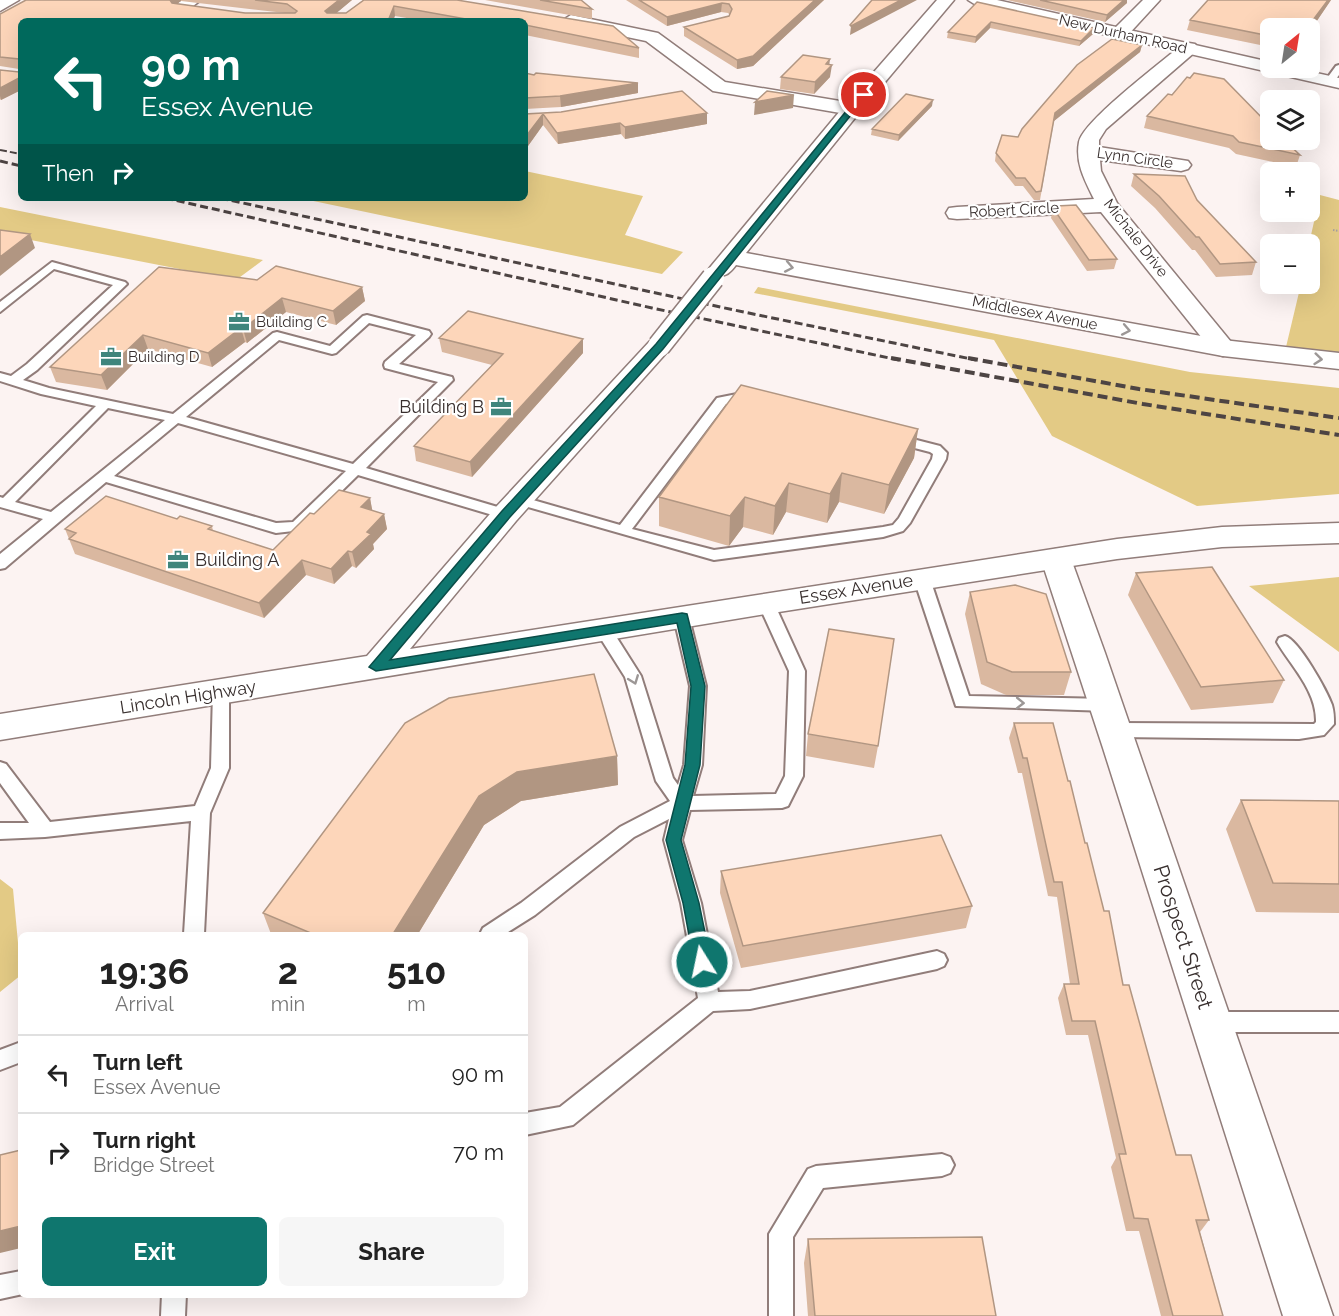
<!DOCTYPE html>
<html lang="en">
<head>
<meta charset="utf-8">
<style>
	:root { --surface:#fff; --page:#f6f6f6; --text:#222; --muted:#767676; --line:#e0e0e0; --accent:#0f766e }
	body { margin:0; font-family:Raleway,sans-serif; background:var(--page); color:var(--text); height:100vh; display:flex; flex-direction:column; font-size:22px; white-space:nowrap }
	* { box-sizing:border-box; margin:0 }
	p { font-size:20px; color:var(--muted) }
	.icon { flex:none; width:33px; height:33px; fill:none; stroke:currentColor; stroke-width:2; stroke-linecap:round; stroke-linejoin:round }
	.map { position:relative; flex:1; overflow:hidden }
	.panel { position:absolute; left:18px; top:932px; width:510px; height:366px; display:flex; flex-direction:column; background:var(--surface); border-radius:9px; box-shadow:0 6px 24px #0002 }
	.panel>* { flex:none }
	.hud { position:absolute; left:18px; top:18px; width:510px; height:183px; border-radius:9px; box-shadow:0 6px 24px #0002; background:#00695c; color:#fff; overflow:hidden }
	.needle { width:39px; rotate:30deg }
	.tools { position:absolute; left:1260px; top:18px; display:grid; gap:12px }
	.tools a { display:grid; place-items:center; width:60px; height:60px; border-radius:9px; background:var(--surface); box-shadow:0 6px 24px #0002; font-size:30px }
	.pin { position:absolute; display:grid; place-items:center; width:51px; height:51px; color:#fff; margin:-26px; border:3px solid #fff; border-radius:50%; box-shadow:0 2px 6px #0007 }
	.me { position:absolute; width:66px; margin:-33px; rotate:350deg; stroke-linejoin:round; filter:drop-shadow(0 0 4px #0008) }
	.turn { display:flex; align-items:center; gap:21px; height:126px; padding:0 24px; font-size:27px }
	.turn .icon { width:78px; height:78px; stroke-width:2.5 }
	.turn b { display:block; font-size:42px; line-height:51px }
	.then { display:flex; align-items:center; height:57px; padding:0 24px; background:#0003; gap:12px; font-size:22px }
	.eta { display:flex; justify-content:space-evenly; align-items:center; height:102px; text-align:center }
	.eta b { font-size:36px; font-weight:700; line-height:42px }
	.cta { display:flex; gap:12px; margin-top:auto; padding:12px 24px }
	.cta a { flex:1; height:69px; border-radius:9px; background:var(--accent); color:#fff; font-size:24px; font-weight:700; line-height:69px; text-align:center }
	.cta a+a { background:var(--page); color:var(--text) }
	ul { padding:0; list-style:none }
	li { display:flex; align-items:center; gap:18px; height:78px; padding:0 24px; border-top:2px solid var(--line) }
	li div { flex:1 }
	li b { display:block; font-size:22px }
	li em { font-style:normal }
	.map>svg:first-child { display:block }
	.green { fill:#e3ca85 }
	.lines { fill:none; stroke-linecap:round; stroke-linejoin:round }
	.service-casing { stroke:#917d7a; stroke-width:4 }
	.minor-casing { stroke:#917d7a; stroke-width:3 }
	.tertiary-casing { stroke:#917d7a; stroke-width:3 }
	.secondary-casing { stroke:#917d7a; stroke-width:3 }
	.path { stroke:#a79e9d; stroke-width:2; stroke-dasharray:1.5 1.5; stroke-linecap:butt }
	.service { fill:#fff; fill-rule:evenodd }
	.minor { fill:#fff; fill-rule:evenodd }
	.tertiary { fill:#fff; fill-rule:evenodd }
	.secondary { fill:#fff; fill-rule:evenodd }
	.rail-far2 { stroke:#4d4443; stroke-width:2; stroke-dasharray:7 3; stroke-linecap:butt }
	.rail-far1 { stroke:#4d4443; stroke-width:3; stroke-dasharray:8 4; stroke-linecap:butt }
	.rail { stroke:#4d4443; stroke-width:4; stroke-dasharray:10 5; stroke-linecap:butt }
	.tertiary-bridge-casing { stroke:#917d7a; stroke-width:25; stroke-linecap:butt }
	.tertiary-bridge { stroke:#fff; stroke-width:22 }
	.wall { fill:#dab8a0; fill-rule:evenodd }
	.shaded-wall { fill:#b19682 }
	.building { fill:#fdd6ba; stroke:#b19682; stroke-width:1.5 }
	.oneway { stroke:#9c9796 }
	.route { fill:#0f766e; stroke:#0a4d48; stroke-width:1.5 }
	.labels { text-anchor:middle; stroke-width:4.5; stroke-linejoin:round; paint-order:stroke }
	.far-street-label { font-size:15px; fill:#382f2e; stroke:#fff }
	.far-poi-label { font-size:15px; fill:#382f2e; stroke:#fff; text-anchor:start }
	.poi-label { font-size:18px; fill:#382f2e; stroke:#fff; text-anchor:end }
	.street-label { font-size:18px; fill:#382f2e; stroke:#fff }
	.near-street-label { font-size:21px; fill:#382f2e; stroke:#fff }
</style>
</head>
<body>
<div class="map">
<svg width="1339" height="1316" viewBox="0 0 1339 1316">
	<rect width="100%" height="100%" fill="#fcf3f2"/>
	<path class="green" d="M525,171L643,196L625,235L683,252L662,274L299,198H525Z
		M1320,195L1339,200V353L1286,347L1301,284H1310L1309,244Z
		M0,207L263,260L236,280L0,234Z
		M758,287L1190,372L1339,388V494L1197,506L1052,436L994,340L754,293Z
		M1339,577V652L1249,586Z
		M0,879L13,889L21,975L0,992Z"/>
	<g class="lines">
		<defs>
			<path id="service" d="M1339,65V75L1333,83H1327L1325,81L1336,66Z
				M52,262L125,282L127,284L37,370L23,380L49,388L173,414L273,333L277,332L330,346L363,316L367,315L429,331L431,334L429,337L399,364L452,377L453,380L366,468L511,511L513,514L506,519L358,475L302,530L276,533L106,482L5,568L0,569V554L43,519L0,507V497L3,498L96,406L41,394L0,381V373L11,376L27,364L113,285L54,269L0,312V302ZM369,323L416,335L385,362L384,365L385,368L438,382L353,464L186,417L279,340L332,354L336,353ZM108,408L165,420L51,512L15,502ZM178,423L346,471L293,522L276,523L114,476Z
				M737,394L940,446L947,453L946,459L910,523L903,531L883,537L714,560L514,503L512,500L519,496L620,525L717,398ZM737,402L930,452L933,454L932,459L899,518L893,525L883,527L714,550L632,529L726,404Z
				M922,574L930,579L969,696L1108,699L1114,701L1117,705L1114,709L1108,711L956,706L914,579Z
				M766,598L772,599L774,603L805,671L803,776L788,806L782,808L690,810L682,840L701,903L718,992L750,991L937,951L944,954L947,960L944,966L937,969L750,1009L713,1011L573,1125L525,1135V1113L560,1107L698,998L681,903L664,840L669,819L634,837L535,915L505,934H480L483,928L521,903L620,827L670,801L656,781L625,677L596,631L598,627H610L641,676L673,778L678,785L684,765L690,686L674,618L676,614H688L706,686L702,765L693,796L776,794L785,776L789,671L758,603L760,599Z
				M1285,636C1299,640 1327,691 1332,705C1334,712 1334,717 1334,724L1324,735L1299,739L1116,737L1110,735L1107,730L1110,725L1116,723L1314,724L1316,722C1317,691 1291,666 1277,642L1279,638Z
				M221,686L227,688L229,692V768L210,813L204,934H184L191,821L45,837L0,839V823H29L0,783V762L6,764L50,822L195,806L211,768L213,692L215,688Z
				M1211,1012H1339V1032H1211L1204,1029L1200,1022L1204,1015Z
				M21,1042V1062L0,1070V1050Z
				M942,1154L950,1157L954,1165L950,1173L942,1176L823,1188L793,1237V1316H769V1234L808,1169L816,1166Z
				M21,1271V1294H23L0,1299V1275Z
				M162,1294H186L185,1316H161Z"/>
			<path id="minor" d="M0,0H19L0,11Z
				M182,0H201L173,21H154Z
				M1143,0H1160L1126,37H1114L1112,33L1114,29Z
				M571,15L658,33L725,82L852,103L859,105L861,109L859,113L852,115L713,91L646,41L565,24L563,20Z
				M1189,43L1195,44L1198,48L1195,52L1106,129L1099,140V147L1188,161L1191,165L1188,169L1181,171L1100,160L1101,171L1117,203L1236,348L1232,353L1223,356L1214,353L1101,212L957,219L949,218L946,213L949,208L957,207L1094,199C1085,181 1075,163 1079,142C1083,121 1163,61 1183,44Z
				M1056,549L1067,552L1071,559L1105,653L1333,1316H1283L1103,748L1041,559L1045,552Z"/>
			<path id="tertiary" d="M937,0H954L859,113L746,253L1223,340L1339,353V369L1223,356L736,265C729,274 725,278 712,275L708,270L712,265L845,105Z
				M659,339L668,341L671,346L668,351L516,521L410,649L1117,539L1222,527L1339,523V543L1222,547L1117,559L766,614L0,740V714L367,656L496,507L650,341Z"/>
			<path id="secondary" d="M968,0H997L1270,62V68H1294L1339,78V88L976,5Z"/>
		</defs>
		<use href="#service" class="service-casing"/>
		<use href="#minor" class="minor-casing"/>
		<use href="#tertiary" class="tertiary-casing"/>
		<use href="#secondary" class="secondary-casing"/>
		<path class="path" d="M1333,230L1339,231"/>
		<use href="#service" class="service"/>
		<use href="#minor" class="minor"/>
		<use href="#tertiary" class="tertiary"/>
		<use href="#secondary" class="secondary"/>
		<path class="rail-far2" d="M0,150L21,154"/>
		<path class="rail-far1" d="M0,161L21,166
			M165,198L652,308L899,360
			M220,198L734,310L976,360"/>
		<path class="rail" d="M891,358L1143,404L1339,435
			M968,358L1139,389L1339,418"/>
		<defs>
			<path id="tertiary-bridge" d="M659,346L713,278"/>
		</defs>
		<use href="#tertiary-bridge" class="tertiary-bridge-casing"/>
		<use href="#tertiary-bridge" class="tertiary-bridge"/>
	</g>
	<path class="wall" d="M26,0H352L336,13H346L363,0H457L639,48V58L525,35V21H424L395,16L21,21V90L1,100L0,99V70L19,72V69L0,66V14ZM181,1L285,13H245L176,4Z
		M485,0H581L592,9V19Z
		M626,0H824L753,66L737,69L684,36V27L729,16L730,15L728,13L721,12L667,26Z
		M1007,0H1127V3L1105,22Z
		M1331,0L1310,31V28H1270V47L1187,30L1190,20Z
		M977,2L1094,28L1093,34L1079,46L990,28L975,43L947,38L948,32Z
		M1142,45L1140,52L1054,121L1040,200H1034L1023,186H1015L995,161L996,153Z
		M829,64L830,77L814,94L780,89L781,77Z
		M525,73L534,75L638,83V93L561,107L525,109Z
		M1168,94L1300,155L1296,167L1236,154L1229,148L1144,128L1147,116Z
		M932,106L898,141L871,135L872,129Z
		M561,112L707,124L625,139L621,134L558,144L543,125L528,146L525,145V114Z
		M1134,174L1197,200L1256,262L1252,275L1216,277L1195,250H1192L1155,208L1131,186Z
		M1053,208L1117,259L1114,269L1087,271L1051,218Z
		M257,280L362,287L365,301L336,325L286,312L247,343L245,342L212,367L148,349L107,390L56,382L50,367Z
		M439,338L583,339V353L472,477L416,461L414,446L492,365L442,352Z
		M918,429L914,458L884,514L839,502L827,523L786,512L773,535L743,527L729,546L659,526V497Z
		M370,498L372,511L384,514L387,529L373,544L374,549L356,568L352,566L334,584L306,575L264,618L75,554L65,529L212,526L213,531L273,550L314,514Z
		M1136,573L1284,680L1273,703L1191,710L1128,595Z
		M970,592L1071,672L1064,695H1006L981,684L965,614Z
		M1014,723L1085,843L1123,985L1176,1155L1209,1220L1200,1232L1223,1316H1161L1139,1231H1126L1111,1167L1116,1158L1088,1035H1066L1058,998L1064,984H1070L1057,897L1048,896L1022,773H1018L1009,738Z
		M808,734L878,746L874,768L806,756Z
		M617,756L618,785L521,801L484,825L418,934H271L263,913Z
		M1241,800L1339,801V913L1256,912L1226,829Z
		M721,871L972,906L966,928L741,968L720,893Z
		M808,1239L996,1316H808L804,1263Z"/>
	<path class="shaded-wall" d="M169,0H181V1L171,8Z
		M339,0H352L327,21L325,11Z
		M815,0H824L753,66L737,69V60Z
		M901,0H917L850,35L851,26Z
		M1124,0H1127V3L1105,22L1107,15Z
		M1328,0H1331L1310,31V28H1307Z
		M722,3L721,12L667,26V17Z
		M394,6L395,16L393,21H388Z
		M991,22L990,28L975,43L976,37Z
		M1094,28L1093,34L1079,46L1081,41Z
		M1142,45L1140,52L1054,121L1055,113Z
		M830,59L829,67L832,65L830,77L814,94L815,82Z
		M21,77V90L1,100L0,96V88Z
		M638,83V93L561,107L560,96Z
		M794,95L793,108L754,115L755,102Z
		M933,100L932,106L898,141L899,135Z
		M707,113V124L625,139V127Z
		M543,114V125L528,146L527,135Z
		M620,123L621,134L558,144L557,133Z
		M30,234L35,248L0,276V257Z
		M362,287L365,301L336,325L333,311Z
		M282,298L286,312L247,343L243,329Z
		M241,328L245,342L212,367L208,353Z
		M143,335L148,349L107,390L101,375Z
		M583,339V353L472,477L470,462Z
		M918,429L914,458L884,514L889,485Z
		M842,473L839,502L827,523L830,494Z
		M789,483L786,512L773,535L775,506Z
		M745,497L743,527L729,546L730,516Z
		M370,498L373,514L361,507Z
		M384,514L387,529L373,544L374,549L356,568L352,552L367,532Z
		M348,551L352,566L334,584L331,569Z
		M302,560L306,575L264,618L259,603Z
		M617,756L618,785L521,801L484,825L418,934H393L479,796L517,772Z
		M21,1226V1248L0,1253V1231Z"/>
	<path class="building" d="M26,0H170L172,3L245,13H295L297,11L287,4L255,0H339L325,11L327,13H346L364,0H457L613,26L639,48L525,25V21H477L394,6L388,21H21V77L0,88V70L19,72V59L0,57V14Z
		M540,0H581L592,9Z
		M639,0H815L753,56L737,60L684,27L729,16L732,9L729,4L722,3L667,17Z
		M872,0H901L851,26L850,25Z
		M1040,0H1124L1107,15Z
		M1208,0H1328L1307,28H1270V36L1190,20Z
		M977,2L1094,28L1081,41L991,22L976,37L948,32Z
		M1112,39L1142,45L1055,113L1041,191L1036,192L1025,178H1016L996,153L1002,135L1018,137L1022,129L1077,65Z
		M803,55L830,59L826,64L832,65L815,82L781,77Z
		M525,73L534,75L536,73L638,83L560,96L525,98Z
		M1194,73L1224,79L1270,126V140H1284L1300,155L1239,142L1233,136L1147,116L1168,94L1172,95L1187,77L1190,78Z
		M682,91L707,113L625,127L620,123L557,133L543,114L527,135L525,134V114L561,112Z
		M767,91L794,95L755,102Z
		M906,94L933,100L899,135L872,129Z
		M1134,174L1185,176L1197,200L1256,262L1220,264L1199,237H1196L1159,196Z
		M1076,205L1117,259L1089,260L1053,208L1056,206Z
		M0,230L30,234L0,257Z
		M276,266L362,287L333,311L282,298L243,329L241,328L208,353L143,335L101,375L50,367L159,267L257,280Z
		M468,311L583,339L470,462L414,446L503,354L439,338Z
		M741,385L918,429L889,485L842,473L830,494L789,483L775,506L745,497L730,516L659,497Z
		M339,490L370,498L361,507L384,514L367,532L371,534L352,552L348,551L331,569L302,560L259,603L69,539L76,533L65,529L106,496L177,519L180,516L212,526L208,529L273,550L310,513L314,514Z
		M1212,567L1284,680L1201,687L1136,573Z
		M1015,585L1046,594L1071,672H1012L987,662L970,592Z
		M829,629L894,639L878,746L808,734Z
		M594,674L617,756L517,772L479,796L393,934H313L263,913L405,723L449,698Z
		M1014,723H1053L1068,781H1070L1085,843H1087L1104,911H1109L1123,985H1129L1176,1155H1191L1209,1220H1196L1223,1316H1173L1148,1219L1134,1218L1119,1154H1126L1095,1021H1072L1064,984H1079L1062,882H1054L1027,758H1023Z
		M1241,800L1339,801V884L1273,883Z
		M941,835L972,906L743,946L721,871Z
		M21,1150V1226L0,1231V1155Z
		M982,1237L996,1316H815L808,1239Z"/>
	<defs><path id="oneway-chevron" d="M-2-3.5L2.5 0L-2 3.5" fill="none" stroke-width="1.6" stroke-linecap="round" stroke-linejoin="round" transform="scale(1.5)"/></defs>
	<g class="oneway">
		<use href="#oneway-chevron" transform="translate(789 267) rotate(11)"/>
		<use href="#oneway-chevron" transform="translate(1126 330) rotate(11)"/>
		<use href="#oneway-chevron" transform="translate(1318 359) rotate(6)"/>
		<use href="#oneway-chevron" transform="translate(634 680) rotate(69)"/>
		<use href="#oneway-chevron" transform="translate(1020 703) rotate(1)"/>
	</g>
	<path class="route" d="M861,93L867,95L663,349L510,517L390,660L682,613L687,614L705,686L700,765L681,840L699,903L711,962L708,968L702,970L696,968L694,962L683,903L666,840L685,765L691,686L677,623L376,671L369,667L502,511L656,344Z"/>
	<defs>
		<symbol id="office-bare" viewBox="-9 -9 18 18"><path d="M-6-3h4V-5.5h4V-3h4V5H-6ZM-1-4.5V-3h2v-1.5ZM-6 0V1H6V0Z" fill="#3f857c" stroke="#fff" stroke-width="2.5" paint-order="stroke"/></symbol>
	</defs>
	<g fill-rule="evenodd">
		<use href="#office-bare" x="224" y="307" width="30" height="30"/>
		<use href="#office-bare" x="96" y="342" width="30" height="30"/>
		<use href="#office-bare" x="486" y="392" width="30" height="30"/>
		<use href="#office-bare" x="163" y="545" width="30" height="30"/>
	</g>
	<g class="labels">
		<g class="far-street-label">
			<text transform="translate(1123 34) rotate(13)" y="5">New Durham Road</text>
			<text transform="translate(1135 158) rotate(8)" y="5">Lynn Circle</text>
			<text transform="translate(1014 210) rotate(-3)" y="5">Robert Circle</text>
			<text transform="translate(1136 238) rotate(52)" y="5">Michale Drive</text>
			<text transform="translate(1035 313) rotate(11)" y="5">Middlesex Avenue</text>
		</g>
		<g class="far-poi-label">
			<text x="256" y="327">Building C</text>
			<text x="128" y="362">Building D</text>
		</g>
		<g class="poi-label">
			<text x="484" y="413">Building B</text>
			<text x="195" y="566" text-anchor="start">Building A</text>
		</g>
		<g class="street-label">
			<text transform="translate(856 589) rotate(-9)" y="6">Essex Avenue</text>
			<text transform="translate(188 697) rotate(-9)" y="6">Lincoln Highway</text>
		</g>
		<g class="near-street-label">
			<text transform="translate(1183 937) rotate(72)" y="7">Prospect Street</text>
		</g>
	</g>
</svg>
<div class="tools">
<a><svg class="needle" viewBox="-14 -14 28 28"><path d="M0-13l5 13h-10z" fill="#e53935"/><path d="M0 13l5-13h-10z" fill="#767676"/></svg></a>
<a><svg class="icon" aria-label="layers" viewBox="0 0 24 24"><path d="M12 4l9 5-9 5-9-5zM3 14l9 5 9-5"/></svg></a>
<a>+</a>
<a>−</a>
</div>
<div class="pin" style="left:864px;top:95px;background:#d93025"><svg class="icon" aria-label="arrive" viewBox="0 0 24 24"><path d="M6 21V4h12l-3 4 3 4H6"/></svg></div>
<svg class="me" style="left:702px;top:962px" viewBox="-20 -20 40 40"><circle r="17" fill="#0f766e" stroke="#fff" stroke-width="3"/><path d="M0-11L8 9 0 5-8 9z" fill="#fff"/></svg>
<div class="hud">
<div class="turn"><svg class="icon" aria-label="left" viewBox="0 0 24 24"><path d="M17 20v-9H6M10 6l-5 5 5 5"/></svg><div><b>90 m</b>Essex Avenue</div></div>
<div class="then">Then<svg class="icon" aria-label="right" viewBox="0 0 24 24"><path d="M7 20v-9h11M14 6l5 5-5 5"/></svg></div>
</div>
<section class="panel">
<div class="eta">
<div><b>19:36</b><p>Arrival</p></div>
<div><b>2</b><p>min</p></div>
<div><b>510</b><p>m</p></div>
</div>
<ul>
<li><svg class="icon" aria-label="left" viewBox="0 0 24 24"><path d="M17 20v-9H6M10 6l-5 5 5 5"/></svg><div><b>Turn left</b><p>Essex Avenue</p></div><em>90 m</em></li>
<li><svg class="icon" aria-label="right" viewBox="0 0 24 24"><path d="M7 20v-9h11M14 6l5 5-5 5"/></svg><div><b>Turn right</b><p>Bridge Street</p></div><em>70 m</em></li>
</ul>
<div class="cta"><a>Exit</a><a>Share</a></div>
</section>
</div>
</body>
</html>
